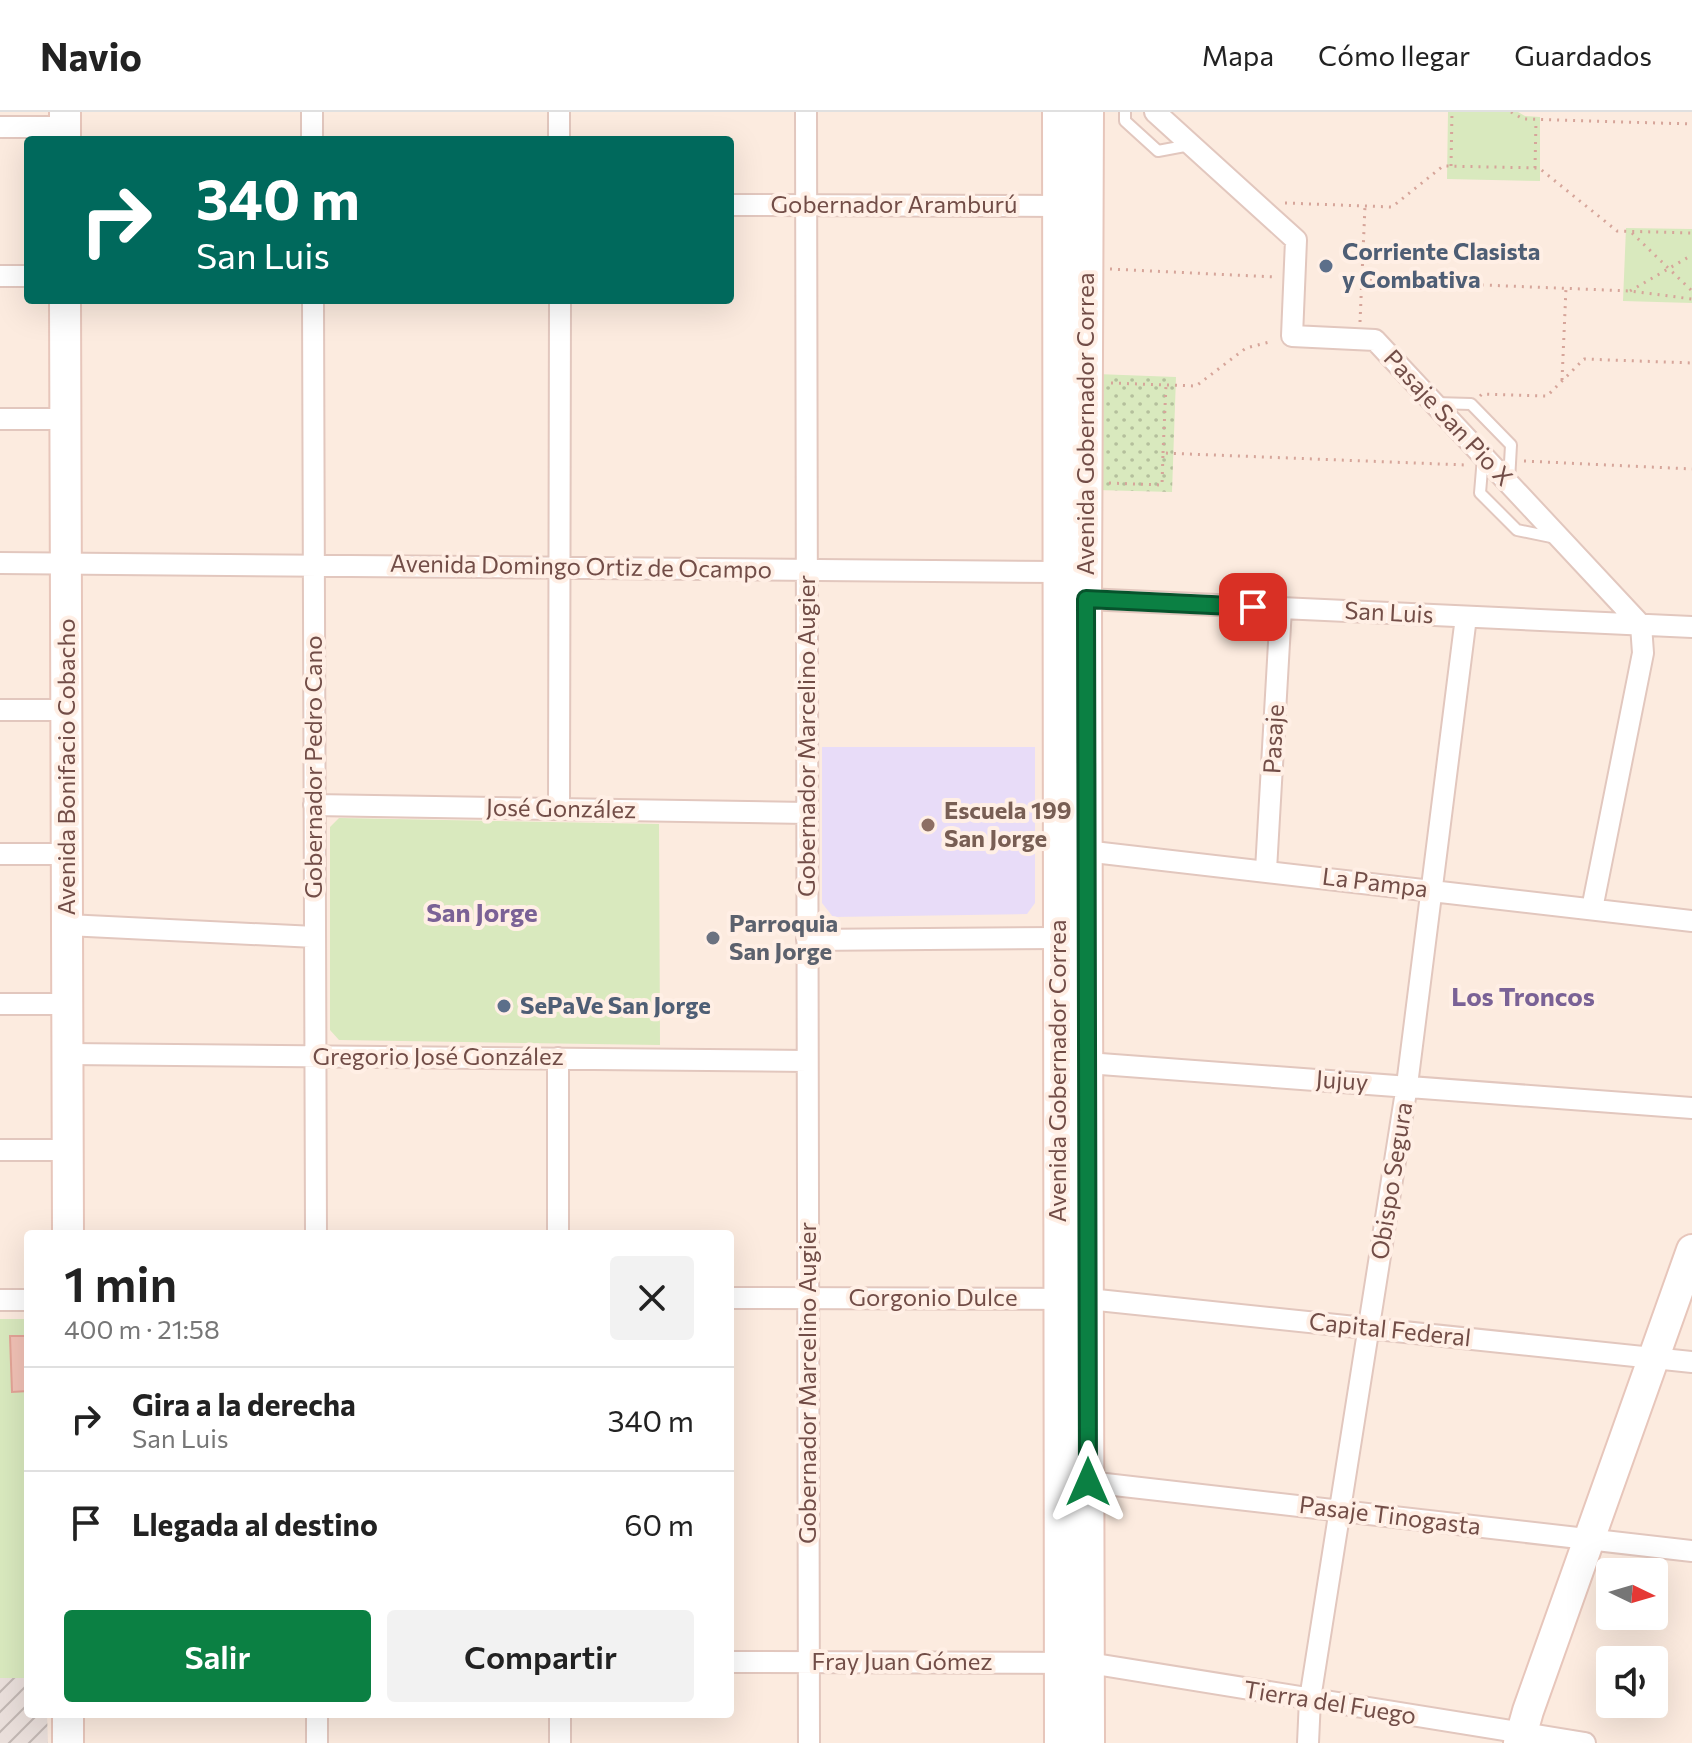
<!DOCTYPE html>
<html lang="es">
<head>
<meta charset="utf-8">
<style>
	:root { --surface:#fff; --page:#f2f2f2; --text:#222; --muted:#767676; --line:#e0e0e0; --accent:#0b8043 }
	body { margin:0; font-family:Commissioner,sans-serif; background:var(--page); color:var(--text); height:100vh; display:flex; flex-direction:column; font-size:30px; white-space:nowrap }
	* { box-sizing:border-box; margin:0 }
	p { font-size:26px; color:var(--muted) }
	.icon { flex:none; width:44px; height:44px; fill:none; stroke:currentColor; stroke-width:2; stroke-linecap:round; stroke-linejoin:round }
	.map { position:relative; flex:1; overflow:hidden }
	.drawer { position:absolute; left:24px; top:1118px; width:710px; height:488px; display:flex; flex-direction:column; background:var(--surface); border-radius:8px; box-shadow:0 8px 32px #0002 }
	.drawer>* { flex:none }
	.guide { position:absolute; left:24px; top:24px; width:710px; height:168px; border-radius:8px; box-shadow:0 8px 32px #0002; background:#00695c; color:#fff; overflow:hidden }
	.needle { width:52px; rotate:95deg }
	.controls { position:absolute; left:1596px; top:1446px; display:grid; gap:16px }
	.controls a { display:grid; place-items:center; width:72px; height:72px; border-radius:8px; background:var(--surface); box-shadow:0 8px 32px #0002; font-size:40px }
	.pin { position:absolute; display:grid; place-items:center; width:68px; height:68px; color:#fff; margin:-34px; border-radius:16px; box-shadow:0 4px 12px #0006 }
	.me { position:absolute; width:88px; margin:-44px; rotate:0deg; stroke-linejoin:round; filter:drop-shadow(0 0 6px #0008) }
	.turn { display:flex; align-items:center; gap:28px; height:168px; padding:0 40px; font-size:36px }
	.turn .icon { width:104px; height:104px; stroke-width:2.5 }
	.turn b { display:block; font-size:56px; line-height:68px }
	.round { display:grid; place-items:center; flex:none; width:84px; height:84px; border-radius:8px; background:var(--page) }
	.summary { display:flex; align-items:center; justify-content:space-between; height:136px; padding:0 40px }
	h1 { font-size:48px; font-weight:600; line-height:60px }
	.button { display:flex; gap:16px; margin-top:auto; padding:16px 40px }
	.button a { flex:1; height:92px; border-radius:8px; background:var(--accent); color:#fff; font-size:32px; font-weight:600; line-height:92px; text-align:center }
	.button a+a { background:var(--page); color:var(--text) }
	ul { padding:0; list-style:none }
	li { display:flex; align-items:center; gap:24px; height:104px; padding:0 40px; border-top:2px solid var(--line) }
	li div { flex:1 }
	li b { display:block; font-size:30px }
	li em { font-style:normal }
	header { display:flex; align-items:center; gap:48px; box-sizing:border-box; height:112px; padding:0 40px; background:var(--surface); border-bottom:2px solid var(--line) }
	header strong { font-size:38px }
	nav { display:flex; gap:44px; margin-inline-start:auto; font-size:28px }
	.map>svg:first-child { display:block }
	.industrial { fill:url(#industrial-furrows) }
	.education { fill:#e8dcf8 }
	.grass { fill:url(#grass-dots) }
	.park { fill:#d9e9be }
	.building { fill:#f2c2b6; stroke:#e4a497; stroke-width:2 }
	.lines { fill:none; stroke-linecap:round; stroke-linejoin:round }
	.lane-casing { stroke:#e2c7be; stroke-width:14 }
	.street-casing { stroke:#e2c7be; stroke-width:24 }
	.secondary-casing { stroke:#e7c6bb; stroke-width:34 }
	.path { stroke:#d6a59a; stroke-width:3; stroke-dasharray:2 6; stroke-linecap:butt }
	.lane { stroke:#fff; stroke-width:10 }
	.street { stroke:#fff; stroke-width:20 }
	.secondary { stroke:#fff; stroke-width:30 }
	.route-casing { stroke:#07532c; stroke-width:20 }
	.route { stroke:#0b8043; stroke-width:14 }
	.service-dot { fill:#5c6f8a; stroke:#ffefe5; stroke-width:3 }
	.education-dot { fill:#8d6e63; stroke:#ffefe5; stroke-width:3 }
	.worship-dot { fill:#6b7280; stroke:#ffefe5; stroke-width:3 }
	.labels { text-anchor:middle; stroke-width:8; stroke-linejoin:round; paint-order:stroke }
	.street-label { font-size:24px; fill:#724d47; stroke:#ffefe5 }
	.service-label { font-size:24px; font-weight:bold; fill:#4e5e75; stroke:#ffefe5; text-anchor:start }
	.education-label { font-size:24px; font-weight:bold; fill:#785e54; stroke:#ffefe5; text-anchor:start }
	.worship-label { font-size:24px; font-weight:bold; fill:#5b616d; stroke:#ffefe5; text-anchor:start }
	.neighbourhood-label { font-size:26px; font-weight:bold; fill:#7a6296; stroke:#ffefe5 }
</style>
</head>
<body>
<header>
<strong>Navio</strong>
<nav><a>Mapa</a><a>Cómo llegar</a><a>Guardados</a></nav>
</header>
<div class="map">
<svg width="1692" height="1631" viewBox="0 0 1692 1631">
	<defs>
		<pattern id="industrial-furrows" width="10" height="10" patternUnits="userSpaceOnUse" patternTransform="scale(2)"><rect width="10" height="10" fill="#eadfdb"/><path d="M-1 1l2-2M0 10L10 0M9 11l2-2" fill="none" stroke="#c2b7b3"/></pattern>
		<pattern id="grass-dots" width="8" height="8" patternUnits="userSpaceOnUse" patternTransform="scale(2)"><rect width="8" height="8" fill="#d9e9be"/><path d="M2 2h.1M6 6h.1" fill="none" stroke="#b4bf9c" stroke-width="1.8" stroke-linecap="round"/></pattern>
	</defs>
	<rect width="100%" height="100%" fill="#fcebdf"/>
	<path class="industrial" d="M0,1566H28V1602H47L48,1631H0Z"/>
	<path class="education" d="M822,635H1035V791L1027,802L833,805L822,791Z"/>
	<path class="grass" d="M1097,262L1176,265L1172,380L1096,378Z"/>
	<path class="park" d="M1448,0H1518L1525,4L1540,5V69L1447,67Z
		M1626,116L1692,117V191L1623,189Z
		M339,706L659,712L660,933L339,928L330,918V715Z
		M0,1207H28V1566H0Z"/>
	<path class="building" d="M10,1224H28V1279L12,1280Z"/>
	<g class="lines">
		<defs>
			<path id="lane" d="M1125,0V9L1158,39L1190,33
				M1435,291L1471,292L1511,333L1509,369
				M1483,345L1480,381L1517,418L1556,426"/>
			<path id="street" d="M312,0V28
				M559,0V28
				M806,0L809,1631
				M1155,0L1296,128L1292,224L1375,228L1641,513L1643,541L1592,797
				M0,15H65
				M730,93L1057,94
				M0,164H28
				M313,188L316,1122
				M0,307H66
				M0,451L1056,460L1086,487L1692,515
				M0,598H67
				M314,693L807,701
				M559,697L560,188
				M1076,738L1692,809
				M0,742H67
				M1266,758L1281,496
				M67,813L315,825
				M807,828L1058,826
				M0,892H67
				M68,942L807,949
				M558,946V1122
				M1087,951L1692,996
				M0,1038H68
				M730,1186L1088,1187L1692,1250
				M0,1188H28
				M1088,1370L1692,1439
				M730,1550L1089,1551L1585,1631
				M317,1602V1631
				M560,1602V1631
				M1308,1631L1310,1587L1407,973L1466,505"/>
			<path id="secondary" d="M65,0V28
				M1058,0L1060,1631
				M1088,0L1086,487L1089,1631
				M65,188L68,1122
				M68,1631V1602
				M1519,1631L1528,1599L1692,1138"/>
		</defs>
		<use href="#lane" class="lane-casing"/>
		<use href="#street" class="street-casing"/>
		<use href="#secondary" class="secondary-casing"/>
		<path class="path" d="M1511,0L1523,7L1692,12
			M1451,54L1452,0
			M1535,56L1536,8
			M1285,91L1392,95L1443,54L1539,56L1617,119L1692,121
			M1632,121L1692,179
			M1110,157L1275,165
			M1362,168L1630,179L1692,187
			M1630,179L1692,143
			M1360,210L1365,94
			M1562,268L1566,176
			M1111,271L1196,274L1246,236L1273,229
			M1480,284L1482,282L1547,284L1584,247L1692,251
			M1163,341L1166,273
			M1524,349L1692,357
			M1109,371L1162,373L1163,341L1466,353"/>
		<use href="#lane" class="lane"/>
		<use href="#street" class="street"/>
		<use href="#secondary" class="secondary"/>
	</g>
	<g class="lines">
		<defs>
			<path id="route" d="M1088,1370L1086,487L1253,495"/>
		</defs>
		<use href="#route" class="route-casing"/>
		<use href="#route" class="route"/>
	</g>
	<g class="service-dot">
		<circle cx="1326" cy="154" r="8"/>
		<circle cx="504" cy="894" r="8"/>
	</g>
	<circle class="education-dot" cx="928" cy="713" r="8"/>
	<circle class="worship-dot" cx="713" cy="826" r="8"/>
	<g class="labels">
		<g class="street-label">
			<text x="894" y="101">Gobernador Aramburú</text>
			<text transform="translate(1448 306) rotate(47)" y="8">Pasaje San Pio X</text>
			<text transform="translate(1086 312) rotate(-90)" y="8">Avenida Gobernador Correa</text>
			<text transform="translate(581 455) rotate(1)" y="8">Avenida Domingo Ortiz de Ocampo</text>
			<text transform="translate(1389 501) rotate(3)" y="8">San Luis</text>
			<text transform="translate(807 624) rotate(-90)" y="8">Gobernador Marcelino Augier</text>
			<text transform="translate(1274 627) rotate(-87)" y="8">Pasaje</text>
			<text transform="translate(67 655) rotate(-90)" y="8">Avenida Bonifacio Cobacho</text>
			<text transform="translate(314 655) rotate(-90)" y="8">Gobernador Pedro Cano</text>
			<text transform="translate(561 697) rotate(1)" y="8">José González</text>
			<text transform="translate(1375 771) rotate(7)" y="8">La Pampa</text>
			<text x="438" y="953">Gregorio José González</text>
			<text transform="translate(1058 959) rotate(-90)" y="8">Avenida Gobernador Correa</text>
			<text transform="translate(1342 969) rotate(4)" y="8">Jujuy</text>
			<text transform="translate(1392 1069) rotate(-81)" y="8">Obispo Segura</text>
			<text x="933" y="1194">Gorgonio Dulce</text>
			<text transform="translate(1390 1218) rotate(6)" y="8">Capital Federal</text>
			<text transform="translate(808 1271) rotate(-90)" y="8">Gobernador Marcelino Augier</text>
			<text transform="translate(1390 1404) rotate(7)" y="8">Pasaje Tinogasta</text>
			<text x="902" y="1558">Fray Juan Gómez</text>
			<text transform="translate(1330 1591) rotate(9)" y="8">Tierra del Fuego</text>
		</g>
		<g class="service-label">
			<text x="1342" y="148">Corriente Clasista<tspan x="1342" dy="28">y Combativa</tspan></text>
			<text x="520" y="902">SePaVe San Jorge</text>
		</g>
		<g class="education-label">
			<text x="944" y="707">Escuela 199<tspan x="944" dy="28">San Jorge</tspan></text>
		</g>
		<g class="worship-label">
			<text x="729" y="820">Parroquia<tspan x="729" dy="28">San Jorge</tspan></text>
		</g>
		<g class="neighbourhood-label">
			<text x="482" y="810">San Jorge</text>
			<text x="1523" y="894">Los Troncos</text>
		</g>
	</g>
</svg>
<div class="controls">
<a><svg class="needle" viewBox="-14 -14 28 28"><path d="M0-13l5 13h-10z" fill="#e53935"/><path d="M0 13l5-13h-10z" fill="#767676"/></svg></a>
<a><svg class="icon" aria-label="sound" viewBox="0 0 24 24"><path d="M4 9h4l5-4v14l-5-4H4zM17 9q2 3 0 6"/></svg></a>
</div>
<div class="pin" style="left:1253px;top:495px;background:#d93025"><svg class="icon" aria-label="arrive" viewBox="0 0 24 24"><path d="M6 21V4h12l-3 4 3 4H6"/></svg></div>
<svg class="me" style="left:1088px;top:1370px" viewBox="-20 -20 40 40"><path d="M0-17L14 15 0 8-14 15z" fill="#0b8043" stroke="#fff" stroke-width="4"/></svg>
<div class="guide">
<div class="turn"><svg class="icon" aria-label="right" viewBox="0 0 24 24"><path d="M7 20v-9h11M14 6l5 5-5 5"/></svg><div><b>340 m</b>San Luis</div></div>
</div>
<section class="drawer">
<div class="summary"><div><h1>1 min</h1><p>400 m · 21:58</p></div><a class="round"><svg class="icon" aria-label="close" viewBox="0 0 24 24"><path d="M6 6l12 12M18 6L6 18"/></svg></a></div>
<ul>
<li><svg class="icon" aria-label="right" viewBox="0 0 24 24"><path d="M7 20v-9h11M14 6l5 5-5 5"/></svg><div><b>Gira a la derecha</b><p>San Luis</p></div><em>340 m</em></li>
<li><svg class="icon" aria-label="arrive" viewBox="0 0 24 24"><path d="M6 21V4h12l-3 4 3 4H6"/></svg><div><b>Llegada al destino</b></div><em>60 m</em></li>
</ul>
<div class="button"><a>Salir</a><a>Compartir</a></div>
</section>
</div>
</body>
</html>
